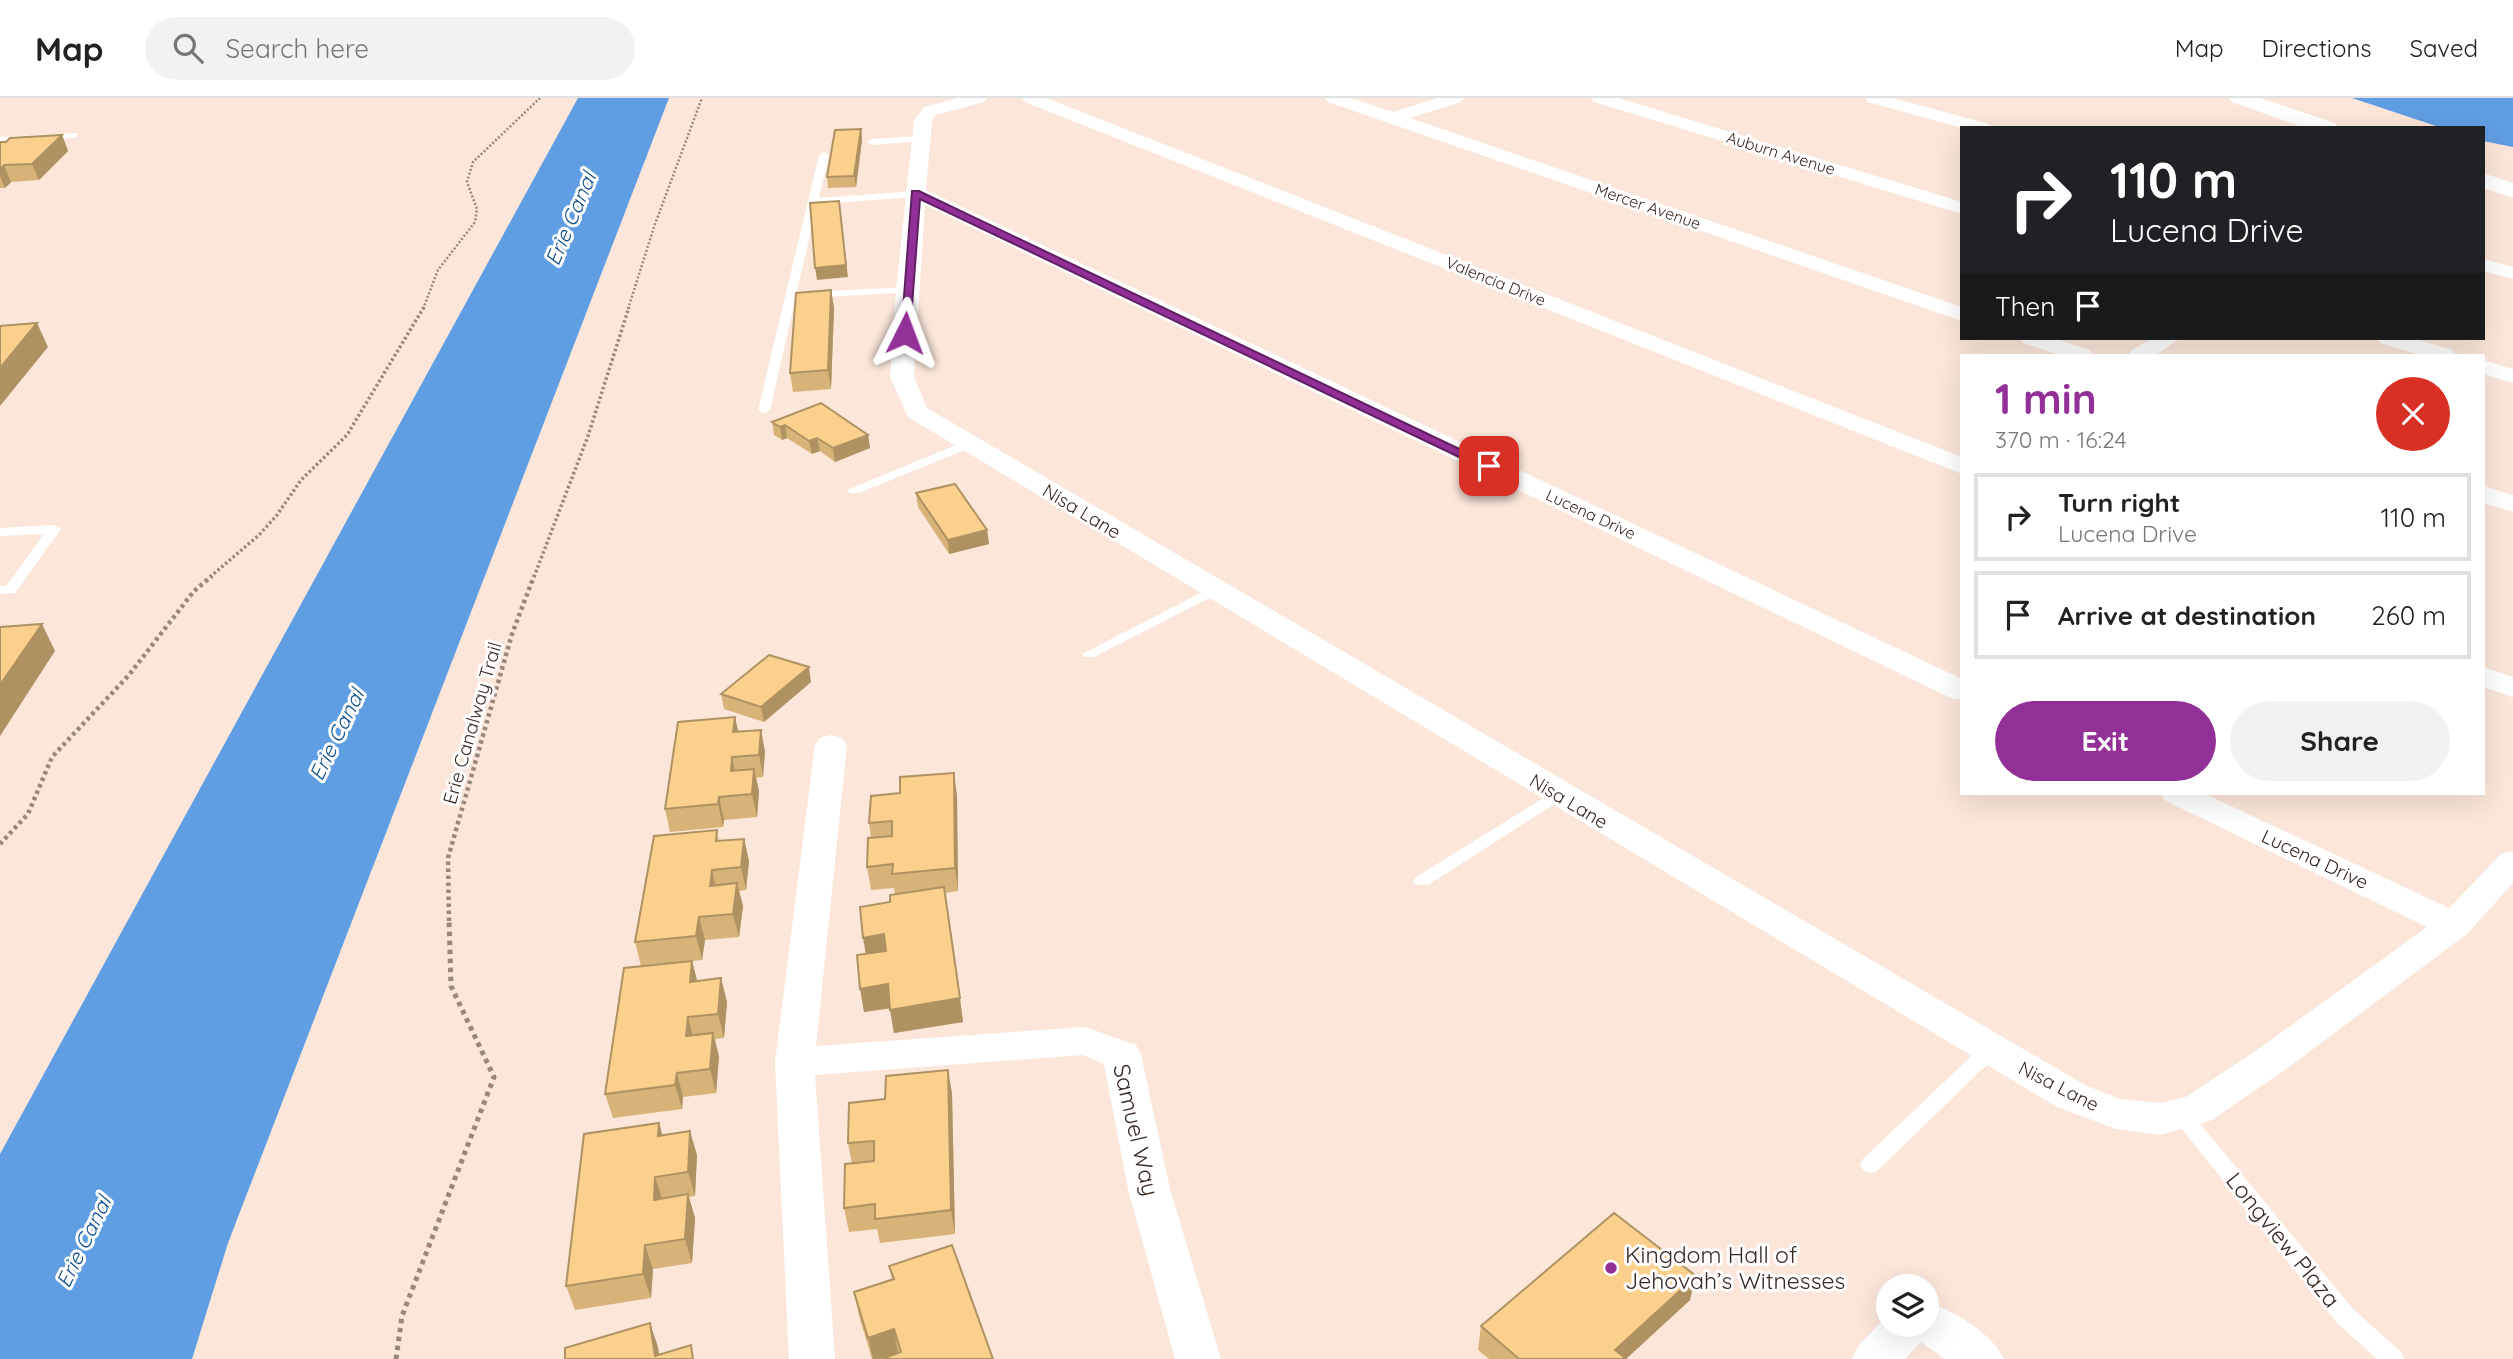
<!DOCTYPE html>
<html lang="en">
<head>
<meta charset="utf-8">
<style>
	:root { --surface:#fff; --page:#f2f2f2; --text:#222; --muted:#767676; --line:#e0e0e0; --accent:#933097 }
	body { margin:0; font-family:Quicksand,sans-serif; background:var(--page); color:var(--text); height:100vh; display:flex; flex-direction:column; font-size:26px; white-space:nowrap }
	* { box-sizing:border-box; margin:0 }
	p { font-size:23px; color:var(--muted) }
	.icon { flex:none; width:38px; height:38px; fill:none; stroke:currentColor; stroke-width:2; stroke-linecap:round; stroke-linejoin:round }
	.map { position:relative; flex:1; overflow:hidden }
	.panel { position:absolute; left:1960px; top:256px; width:525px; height:441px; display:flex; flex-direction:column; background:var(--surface); border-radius:0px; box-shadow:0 7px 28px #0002 }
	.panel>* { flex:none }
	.top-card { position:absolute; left:1960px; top:28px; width:525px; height:214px; border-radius:0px; box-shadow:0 7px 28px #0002; background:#202124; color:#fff; overflow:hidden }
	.fabs { position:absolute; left:1876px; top:1176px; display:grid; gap:14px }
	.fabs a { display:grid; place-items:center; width:63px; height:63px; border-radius:50%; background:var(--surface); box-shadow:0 7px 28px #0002; font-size:35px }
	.pin { position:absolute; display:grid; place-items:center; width:60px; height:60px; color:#fff; margin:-30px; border-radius:14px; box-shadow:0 4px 10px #0006 }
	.me { position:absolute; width:77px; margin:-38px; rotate:3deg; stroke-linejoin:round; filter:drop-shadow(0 0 5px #0008) }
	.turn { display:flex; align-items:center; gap:24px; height:147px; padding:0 35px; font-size:32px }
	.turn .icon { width:91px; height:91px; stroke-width:2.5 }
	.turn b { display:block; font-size:49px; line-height:60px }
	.then { display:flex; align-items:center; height:66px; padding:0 35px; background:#0003; gap:14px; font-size:26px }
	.round { display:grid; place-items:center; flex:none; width:74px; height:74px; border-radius:37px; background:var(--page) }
	.summary { display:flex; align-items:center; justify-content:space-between; height:119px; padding:0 35px }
	h1 { font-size:42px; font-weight:700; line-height:52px; color:var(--accent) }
	.button { display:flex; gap:14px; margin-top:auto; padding:14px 35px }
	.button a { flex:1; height:80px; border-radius:42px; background:var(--accent); color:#fff; font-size:28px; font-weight:700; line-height:80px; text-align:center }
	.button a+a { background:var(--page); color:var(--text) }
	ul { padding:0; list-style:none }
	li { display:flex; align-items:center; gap:21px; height:88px; margin:0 14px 10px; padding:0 21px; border:4px solid var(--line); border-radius:0px }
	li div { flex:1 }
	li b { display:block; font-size:26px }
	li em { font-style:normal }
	header { display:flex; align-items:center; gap:42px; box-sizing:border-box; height:98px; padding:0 35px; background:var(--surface); border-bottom:2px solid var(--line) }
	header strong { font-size:33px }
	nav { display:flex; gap:38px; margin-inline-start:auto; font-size:24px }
	.search { width:490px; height:63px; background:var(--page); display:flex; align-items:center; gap:18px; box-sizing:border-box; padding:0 24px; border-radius:38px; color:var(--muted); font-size:26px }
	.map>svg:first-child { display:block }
	.water { fill:#609ee3 }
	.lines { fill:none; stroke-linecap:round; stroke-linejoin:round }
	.path-far3 { stroke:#99877d; stroke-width:2.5; stroke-dasharray:2 2; stroke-linecap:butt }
	.path-far2 { stroke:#99877d; stroke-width:3.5; stroke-dasharray:2.5 2.5; stroke-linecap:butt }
	.path-far1 { stroke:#99877d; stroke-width:4.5; stroke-dasharray:3.5 3.5; stroke-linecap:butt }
	.path { stroke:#99877d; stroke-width:5; stroke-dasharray:4.5 4.5; stroke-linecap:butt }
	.service { fill:#fff; fill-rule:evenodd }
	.minor { fill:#fff; fill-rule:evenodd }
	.tertiary { fill:#fff; fill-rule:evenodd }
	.wall { fill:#d7b378 }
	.shaded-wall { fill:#af9262 }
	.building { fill:#fad08c; stroke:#af9262; stroke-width:2 }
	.route { fill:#933097; stroke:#601f62; stroke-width:2 }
	.poi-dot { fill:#933097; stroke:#fff; stroke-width:2.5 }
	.labels { text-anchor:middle; stroke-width:6; stroke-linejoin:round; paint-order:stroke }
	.far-street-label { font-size:16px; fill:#362921; stroke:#fff }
	.street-label { font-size:19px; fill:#362921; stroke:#fff }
	.water-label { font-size:21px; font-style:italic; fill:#0e508f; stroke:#fff }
	.near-street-label { font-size:23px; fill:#362921; stroke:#fff }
	.near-poi-label { font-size:23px; fill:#362921; stroke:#fff; text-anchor:start }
</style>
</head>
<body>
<header>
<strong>Map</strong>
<div class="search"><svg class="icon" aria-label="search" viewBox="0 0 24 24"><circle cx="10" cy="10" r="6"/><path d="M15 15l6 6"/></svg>Search here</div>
<nav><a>Map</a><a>Directions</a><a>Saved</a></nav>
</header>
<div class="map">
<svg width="2513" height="1261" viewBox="0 0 2513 1261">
	<rect width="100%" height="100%" fill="#fce6da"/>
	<path class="water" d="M578,0H669L228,1145L192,1261H0V1056Z
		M2352,0H2513V49L2483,43V30H2442Z"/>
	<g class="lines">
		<path class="path-far3" d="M423,211L438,172L475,124L477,111L467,84L473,64L540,0
			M628,211L654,129L702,0"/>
		<path class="path-far2" d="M210,479L259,437L277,417L301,382L347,337L424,209
			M534,479L588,338L629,209"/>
		<path class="path-far1" d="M0,746L28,716L52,659L129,577L194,493L212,478
			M449,823L448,760L512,536L534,478"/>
		<path class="path" d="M396,1261L402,1218L494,979L451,888L449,821"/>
		<path class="service" d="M77,35V39L74,40L0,45V39Z
			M921,38L926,41L924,43L872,47L867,44L872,41Z
			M824,54L829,57L819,100L916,93L921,96L916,99L817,106L770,312L764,316L758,312L819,57Z
			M907,189L912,192L911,194L810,200L805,197L810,194Z
			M968,342L972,343V349L859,395H849L847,392Z
			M54,427L61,431L15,495L0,496V488H6L44,436L0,438V430Z
			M1214,488L1221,492L1219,495L1094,559H1084L1082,556Z
			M1558,691L1566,696L1564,700L1428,787H1416L1413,783L1416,779Z
			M1990,945L1997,947L2000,952L1997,957L1877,1073L1870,1075L1863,1073L1860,1067L1863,1061L1983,947Z
			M2181,1008L2188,1011L2353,1211L2401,1254L2404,1261H2377L2337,1225L2174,1021L2171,1016L2174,1011Z"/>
		<path class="minor" d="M958,0H987L984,4L936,17L932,23L926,92L1962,581V602L1951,600L925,107L914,279L927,310L2085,987L2120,1001L2160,1005L2186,999L2257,952L2427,829L2164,702L2160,695H2203L2449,810L2501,756L2513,753V785L2467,836L2285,972L2212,1022L2160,1037L2116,1031L2057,1009L908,319L890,279L896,192L914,23L924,9Z
			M1022,0H1046L1962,359V376L1025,4Z
			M1325,0H1351L1393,14L1438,0H1464L1461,4L1410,20L1962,209V223L1328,4Z
			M1591,0H1618L1962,104V116L1594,4Z
			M1865,0H1893L1989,26L1992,30H1962L1868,4Z
			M2483,161L2513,169V181L2483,173Z
			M2020,240H2053L2090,252L2093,257H2060L2023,245Z
			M2153,240H2180L2156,257H2129L2132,252Z
			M2377,240H2411L2453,252L2456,257H2421L2380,245Z
			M2483,262L2513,271V285L2483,276Z
			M2483,388L2513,397V414L2483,405Z
			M2483,569L2513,579V599L2483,589Z
			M831,637L842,640L847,647L816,948L1085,929L1136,947L1141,957L1170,1091L1221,1261H1175L1128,1091L1104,966L1083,957L815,977L835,1261H789L775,964L815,647L820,640Z
			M1927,1204C1954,1213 1992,1235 2004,1261H1945L1921,1244L1905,1261H1852L1859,1247L1888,1217V1227H1927Z"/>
		<path class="tertiary" d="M2229,0H2260L2335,25L2338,30H2305L2232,4Z
			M2483,75L2513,85V100L2483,90Z"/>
	</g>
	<path class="wall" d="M861,31L862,42L856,89L828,90L827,79Z
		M62,37L68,53L39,82L11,84L5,90H0V44Z
		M831,192L834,210L831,291L793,294L790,275Z
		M772,324L868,337L870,350L835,364L820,353L812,356L787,340L782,342L774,337Z
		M916,395L987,432L989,446L949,456L918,409Z
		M811,584L764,624L724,611L721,596Z
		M761,632L765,654L763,679L756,680L759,693L757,719L724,722L723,729L670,734L665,711L738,634Z
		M957,697L958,793L945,795L963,924L894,935L890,910L864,914L866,856L890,804L895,796L894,790L871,792L867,769L871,739L869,725Z
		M717,732L719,743L744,741L749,763L746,792L739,793L743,808L739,839L705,842L702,862L692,863L697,883L721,880L727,904L724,940L715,941L719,959L716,995L683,999L682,1011L613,1020L605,996L683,864L641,868L635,844Z
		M952,995L955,1136L880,1145L877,1131L849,1134L844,1110L852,1066L848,1045Z
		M659,1025L662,1038L697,1057L695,1098L689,1099L695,1120L692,1165L653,1171L651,1200L575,1212L566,1188Z
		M889,1168L993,1261L898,1255L880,1261H872L859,1218L854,1194L892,1181Z
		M1690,1202L1626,1261H1489L1478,1252L1481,1228Z"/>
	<path class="shaded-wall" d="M861,31L862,42L856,89L854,78Z
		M62,37L68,53L39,82L32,66Z
		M4,67L11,84L5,90L0,78V72Z
		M839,103L848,179L817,182L815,170Z
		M831,192L834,210L831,291L828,272Z
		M37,225L48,249L0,308V270Z
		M785,327L787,340L782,342L780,329Z
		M868,337L870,350L835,364L833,350Z
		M817,340L820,353L812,356L809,343Z
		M987,432L989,446L949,456L948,442Z
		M42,526L55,553L0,638V587Z
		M809,569L811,584L764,624L761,609Z
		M735,619L740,641L733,634Z
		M761,632L765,654L763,679L759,657Z
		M732,659L737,681L731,673Z
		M754,671L759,693L757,719L752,696Z
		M954,675L957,697L958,793L955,770Z
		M719,699L724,722L723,729L718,706Z
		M744,741L749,763L746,792L741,769Z
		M712,772L717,795L710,788Z
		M737,785L743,808L739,839L733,816Z
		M699,819L705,842L702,862L696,838Z
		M884,836L888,860L867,863L863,840Z
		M692,863L698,886L690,884Z
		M721,880L727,904L724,940L718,916Z
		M888,886L892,910L864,914L860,891Z
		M960,900L963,924L894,935L890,912Z
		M688,919L694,943L686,938Z
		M713,935L719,959L716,995L710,971Z
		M948,972L952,995L955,1136L951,1112Z
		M677,975L683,999L682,1011L675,987Z
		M659,1025L666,1049L658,1038Z
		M690,1033L697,1057L695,1098L688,1074Z
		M655,1079L663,1103L654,1102Z
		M688,1096L695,1120L692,1165L685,1141Z
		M645,1147L653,1171L651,1200L643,1176Z
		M1696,1178L1690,1202L1626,1261L1615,1252Z
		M650,1225L658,1249L660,1261L655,1258Z
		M894,1231L898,1255L880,1261H873L868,1240Z"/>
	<path class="building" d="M861,31L854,78L827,79L835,32Z
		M62,37L32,66L4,67L0,72V44H6L10,40Z
		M839,103L846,167L815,170L810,105Z
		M831,192L828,272L790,275L796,195Z
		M37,225L0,270V228Z
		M821,305L868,337L833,350L817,340L809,343L785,327L780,329L772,324Z
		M955,386L987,432L948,442L916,395Z
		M42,526L0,587V529Z
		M769,557L809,569L761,609L721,596Z
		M735,619L733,634L761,632L759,657L732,659L731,673L754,671L752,696L719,699L718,706L665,711L678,624Z
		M954,675L955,770L892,776L893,766L867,769L868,740L892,738V723L869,725L871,698L900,695V679Z
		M717,732L716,743L744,741L741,769L712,772L710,788L737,785L733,816L699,819L696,838L635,844L654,738Z
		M944,789L960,900L890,912L888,886L860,891L857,857L886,853L884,836L863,840L860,809L890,804V797Z
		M692,863L690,884L721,880L718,916L688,919L686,938L713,935L710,971L677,975L675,987L605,996L624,870Z
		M948,972L951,1112L875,1121V1106L844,1110L845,1066L874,1063V1043L848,1045L849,1005L885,1001L886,978Z
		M659,1025L658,1038L690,1033L688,1074L655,1079L654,1102L688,1096L685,1141L645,1147L643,1176L566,1188L584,1036Z
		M1614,1115L1696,1178L1615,1252L1626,1261H1519L1481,1228Z
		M952,1147L993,1261H882L901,1254L894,1231L868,1240L854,1194L894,1181L889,1168Z
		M650,1225L655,1258L691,1247L693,1261H565V1250Z"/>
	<path class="route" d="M912,93H919L1495,368L1493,371H1484L920,101L910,235L901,238Z"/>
	<circle class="poi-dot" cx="1611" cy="1170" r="7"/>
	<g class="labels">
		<g class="far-street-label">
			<text transform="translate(1781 55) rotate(17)" y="6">Auburn Avenue</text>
			<text transform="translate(1648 108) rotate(19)" y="6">Mercer Avenue</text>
			<text transform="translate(1496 183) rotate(22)" y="6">Valencia Drive</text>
			<text transform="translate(1591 416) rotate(25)" y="6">Lucena Drive</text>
		</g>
		<g class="street-label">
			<text transform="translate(1082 413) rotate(31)" y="7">Nisa Lane</text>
			<text transform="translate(472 625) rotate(-74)" y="7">Erie Canalway Trail</text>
			<text transform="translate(1569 703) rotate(31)" y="7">Nisa Lane</text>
			<text transform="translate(2315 761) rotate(25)" y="7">Lucena Drive</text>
			<text transform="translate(2059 988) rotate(27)" y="7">Nisa Lane</text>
		</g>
		<g class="water-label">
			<text transform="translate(571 121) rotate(-67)" y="7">Erie Canal</text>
			<text transform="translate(337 637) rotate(-64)" y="7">Erie Canal</text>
			<text transform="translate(84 1144) rotate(-64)" y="7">Erie Canal</text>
		</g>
		<g class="near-street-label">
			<text transform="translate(1136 1032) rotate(77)" y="8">Samuel Way</text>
			<text transform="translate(2283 1142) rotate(51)" y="8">Longview Plaza</text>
		</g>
		<g class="near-poi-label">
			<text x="1625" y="1165">Kingdom Hall of<tspan x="1625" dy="26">Jehovah’s Witnesses</tspan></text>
		</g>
	</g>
</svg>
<div class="fabs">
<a><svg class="icon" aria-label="layers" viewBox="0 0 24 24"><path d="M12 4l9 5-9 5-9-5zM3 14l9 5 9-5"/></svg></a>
</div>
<div class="pin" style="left:1489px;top:368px;background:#d93025"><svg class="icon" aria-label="arrive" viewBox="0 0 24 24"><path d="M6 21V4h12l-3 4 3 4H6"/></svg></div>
<svg class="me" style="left:905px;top:235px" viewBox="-20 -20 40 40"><path d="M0-17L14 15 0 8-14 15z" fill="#933097" stroke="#fff" stroke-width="4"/></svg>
<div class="top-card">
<div class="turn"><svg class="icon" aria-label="right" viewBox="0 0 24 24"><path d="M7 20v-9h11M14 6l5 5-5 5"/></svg><div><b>110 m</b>Lucena Drive</div></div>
<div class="then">Then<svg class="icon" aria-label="arrive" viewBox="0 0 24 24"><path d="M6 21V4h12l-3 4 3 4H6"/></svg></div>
</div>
<section class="panel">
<div class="summary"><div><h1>1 min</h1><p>370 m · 16:24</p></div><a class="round" style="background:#d93025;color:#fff"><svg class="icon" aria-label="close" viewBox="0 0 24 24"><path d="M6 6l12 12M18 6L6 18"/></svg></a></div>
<ul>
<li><svg class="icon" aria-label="right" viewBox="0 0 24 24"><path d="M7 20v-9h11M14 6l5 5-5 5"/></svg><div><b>Turn right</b><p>Lucena Drive</p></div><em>110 m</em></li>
<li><svg class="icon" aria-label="arrive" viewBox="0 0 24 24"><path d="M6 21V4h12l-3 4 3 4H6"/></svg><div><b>Arrive at destination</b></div><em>260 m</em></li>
</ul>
<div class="button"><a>Exit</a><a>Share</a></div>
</section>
</div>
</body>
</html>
